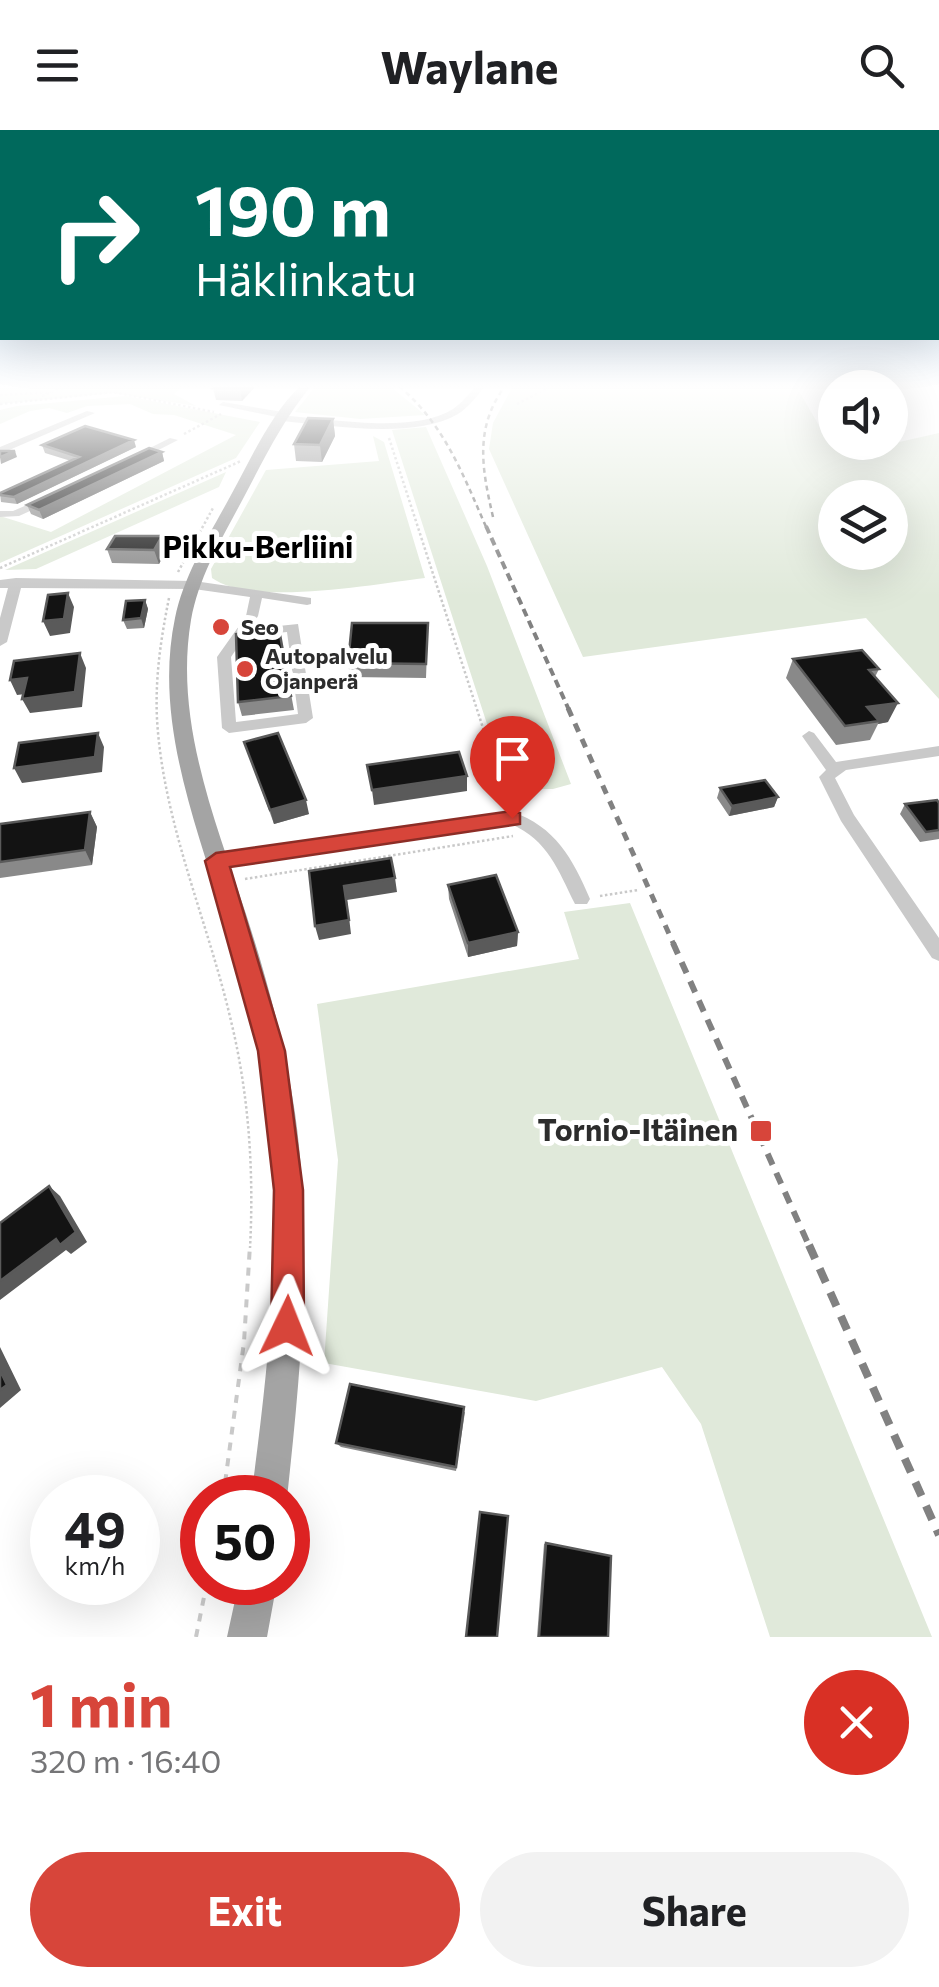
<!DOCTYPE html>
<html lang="en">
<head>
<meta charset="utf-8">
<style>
	:root { --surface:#fff; --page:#f2f2f2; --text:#202124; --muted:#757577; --accent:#d7453a }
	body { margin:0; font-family:Commissioner,sans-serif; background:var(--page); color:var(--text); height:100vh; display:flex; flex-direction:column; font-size:38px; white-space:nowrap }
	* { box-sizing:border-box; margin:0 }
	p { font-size:32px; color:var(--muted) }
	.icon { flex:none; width:55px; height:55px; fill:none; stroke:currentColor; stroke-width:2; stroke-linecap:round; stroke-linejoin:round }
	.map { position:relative; height:1507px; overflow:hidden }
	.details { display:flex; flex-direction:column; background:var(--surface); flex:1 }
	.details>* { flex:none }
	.banner { position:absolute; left:0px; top:0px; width:940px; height:210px; box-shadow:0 10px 40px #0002; background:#00695c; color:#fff; overflow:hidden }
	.controls { position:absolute; left:818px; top:240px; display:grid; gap:20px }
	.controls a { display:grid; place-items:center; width:90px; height:90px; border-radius:50%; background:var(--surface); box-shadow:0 10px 40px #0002; font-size:50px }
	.speed { position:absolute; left:30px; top:1345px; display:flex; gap:20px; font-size:50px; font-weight:700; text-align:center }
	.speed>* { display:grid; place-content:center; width:130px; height:130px; border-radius:50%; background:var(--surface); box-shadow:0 10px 40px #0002; line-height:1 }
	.speed small { font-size:25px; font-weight:400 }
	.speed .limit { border:15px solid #d22; background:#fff; color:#111 }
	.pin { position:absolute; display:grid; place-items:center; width:85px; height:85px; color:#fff; margin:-102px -42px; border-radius:50% 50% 50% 0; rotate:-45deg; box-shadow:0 0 10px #0007 }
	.pin .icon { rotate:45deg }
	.me { position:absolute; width:110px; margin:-55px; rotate:2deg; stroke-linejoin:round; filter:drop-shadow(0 0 8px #0008) }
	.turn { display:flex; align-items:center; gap:35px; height:210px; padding:0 30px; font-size:45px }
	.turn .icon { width:130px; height:130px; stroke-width:2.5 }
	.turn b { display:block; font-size:70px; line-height:85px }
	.round { display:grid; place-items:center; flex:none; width:105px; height:105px; border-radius:52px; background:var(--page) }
	.head { display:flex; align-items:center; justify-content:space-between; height:170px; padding:0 30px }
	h1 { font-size:60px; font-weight:700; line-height:75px; color:var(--accent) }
	.primary-button { display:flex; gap:20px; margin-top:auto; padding:20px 30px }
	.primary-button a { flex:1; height:115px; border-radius:60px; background:var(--accent); color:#fff; font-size:40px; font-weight:700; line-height:115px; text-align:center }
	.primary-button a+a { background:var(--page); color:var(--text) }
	header { display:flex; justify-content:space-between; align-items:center; height:130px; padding:0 30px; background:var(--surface); font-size:45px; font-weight:700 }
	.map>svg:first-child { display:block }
	.green { fill:#e0e9da; fill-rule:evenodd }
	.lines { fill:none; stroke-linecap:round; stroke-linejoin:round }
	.path-far1 { stroke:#c9c9c9; stroke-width:2.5; stroke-dasharray:2.5 2.5; stroke-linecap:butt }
	.path { stroke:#c9c9c9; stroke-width:4; stroke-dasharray:8 8; stroke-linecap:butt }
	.minor { fill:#c9c9c9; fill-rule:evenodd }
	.major { fill:#a4a4a4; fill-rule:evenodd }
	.rail-far4 { stroke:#818181; stroke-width:2.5; stroke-dasharray:5 4; stroke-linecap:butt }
	.rail-far3 { stroke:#818181; stroke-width:4; stroke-dasharray:8 5; stroke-linecap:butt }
	.rail-far2 { stroke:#818181; stroke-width:5; stroke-dasharray:9 8; stroke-linecap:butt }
	.rail-far1 { stroke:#818181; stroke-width:6; stroke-dasharray:12 9; stroke-linecap:butt }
	.rail { stroke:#818181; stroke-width:8; stroke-dasharray:15 11; stroke-linecap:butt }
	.wall { fill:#898989 }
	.shaded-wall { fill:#5a5a5a }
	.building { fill:#131313; stroke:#5a5a5a; stroke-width:2.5 }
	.route { fill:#d7453a; stroke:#8c2d26; stroke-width:2.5 }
	.poi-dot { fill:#d7453a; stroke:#fff; stroke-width:4 }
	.labels { text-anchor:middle; stroke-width:10; stroke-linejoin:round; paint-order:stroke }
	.far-poi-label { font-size:22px; font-weight:bold; fill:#2c2c2c; stroke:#fff; text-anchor:start }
	.far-district-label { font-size:30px; font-weight:bold; fill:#000; stroke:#fff }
	.near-poi-label { font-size:30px; font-weight:bold; fill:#2c2c2c; stroke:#fff; text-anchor:end }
</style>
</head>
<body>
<header><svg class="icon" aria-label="menu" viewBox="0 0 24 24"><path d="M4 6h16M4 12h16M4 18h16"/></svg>Waylane<svg class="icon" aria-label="search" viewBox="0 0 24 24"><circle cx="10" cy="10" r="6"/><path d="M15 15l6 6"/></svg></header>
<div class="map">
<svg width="939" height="1507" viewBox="0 0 939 1507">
	<rect width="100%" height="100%" fill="#fff"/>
	<path class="green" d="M0,256H184L174,264L196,276L112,263L0,274Z
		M316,256H390L425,285L360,289L295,282Z
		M513,256H796L828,311L846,324L939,303V569L866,488L583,527L489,319L493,293ZM835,368H890V422H835Z
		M126,266L260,292L236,328L0,433V386L51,402L236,305L174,285L153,284L130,274L87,276L67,283L49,278L30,281L0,294V280L17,276Z
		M426,297L487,436L571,654L553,659H508L392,300Z
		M373,306L384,312L425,448C374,454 253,477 212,448L211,439L266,340L379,331Z
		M226,342L219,357L36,439L5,440Z
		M630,773L932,1507H770L701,1294L662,1237L536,1271L324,1233L338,1030L317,874L579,829L564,782Z"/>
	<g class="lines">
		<path class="path-far1" d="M0,265L53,262
			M42,266L65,257
			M0,274L113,262L214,282
			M517,274L552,256
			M184,304L221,284
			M389,308L507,672
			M0,438L241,331
			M178,442L213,378
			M169,468C161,508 155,547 157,589C163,693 208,791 231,891C249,965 254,1042 250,1118
			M245,749L513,706
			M600,766L638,760"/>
		<path class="path" d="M223,1368L244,1212L250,1115
			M196,1507L207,1452"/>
		<path class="minor" d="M476,256H485C477,266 469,277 458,284C413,310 331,295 281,291L277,287L219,275L223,272L283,282L287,286C332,289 414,304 453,279C462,273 469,264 476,256Z
			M87,281L95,283L0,324V317Z
			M170,308L178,310L137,331L128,329Z
			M50,365L54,366V370L19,386L0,387V381H13Z
			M16,448L194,451L311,468V474L307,475L262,468L258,486L250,499L298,494L313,588L306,593L229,603L222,598L217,527L246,486L250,467L194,459L21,458L7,512L0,516V488L8,458H0V450ZM287,502L298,584L236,592L231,527L245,506Z
			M809,601L814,603L836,632L939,616V626L846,640L835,648L854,685L939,808V831L932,828L841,691L819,647L826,640L802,606Z
			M512,682C555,696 573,729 590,769L587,774H575C558,740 548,710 511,694L216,737L207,731L216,725Z"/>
		<path class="major" d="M300,256H311C283,290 265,327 245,365C224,405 199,445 191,490C174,591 215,690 246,784C267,849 285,915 295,983C313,1111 301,1240 287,1368H251C268,1240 283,1111 267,983C259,915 242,849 223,784C194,689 154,588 175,488C184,444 210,404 231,365C252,327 269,287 300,256Z
			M239,1452H277L267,1507H227Z"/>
		<path class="rail-far4" d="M399,256C445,295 463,345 487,399
			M493,387C482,339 474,298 505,256"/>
		<path class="rail-far3" d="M486,396L569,580"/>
		<path class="rail-far2" d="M568,578L674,815"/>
		<path class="rail-far1" d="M673,813L810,1118"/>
		<path class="rail" d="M809,1115L939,1405"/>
	</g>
	<path class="wall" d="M213,258H254L242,271L216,270Z
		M333,289L335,306L322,332L296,331L294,314Z
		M42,315L136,317L17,374L1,372L0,363L71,331L45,323Z
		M162,322L164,331L43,389L31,384L27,375Z
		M162,406L166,420L159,434L112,433L107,419Z
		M145,470L148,479L144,498L127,499L123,490Z
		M428,493L426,548L350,547L348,533Z
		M279,499L294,580L242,586L238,572Z
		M793,529L879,539L875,547L888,592L878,594L870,610L836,615L786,548Z
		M244,612L309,684L274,694Z
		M720,658L778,667L774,677L729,686L717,668Z
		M939,673V709L920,712L900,684L905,674Z
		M90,682L97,697L92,735L0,748V694Z
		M448,755L518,802L517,816L468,827L449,769Z
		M465,1282L456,1341L341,1317L336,1313Z
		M546,1413L608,1507H537L544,1414Z"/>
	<path class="shaded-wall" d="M243,256H254V258L242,271L240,259Z
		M333,289L335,306L322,332L320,315Z
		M134,310L136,317L17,374L14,367Z
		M15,321L17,327L1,334L0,327Z
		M162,322L164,331L43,389L39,380Z
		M162,406L166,420L159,434L154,420Z
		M68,463L74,477L70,503L50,506L43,491Z
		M145,470L148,479L144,498L141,488Z
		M80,523L86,538L82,577L30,583L22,569Z
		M27,548L34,563L17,565L10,550Z
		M898,573L888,592L878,594L879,591L867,577Z
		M98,603L104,617L102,642L22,653L14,638Z
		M467,646V661L374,675L372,660Z
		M778,667L774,677L729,686L732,676Z
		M306,670L309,684L274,694L270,680Z
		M90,682L97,697L92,735L85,720Z
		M395,748L397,762L347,770L351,804L319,810L315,796L344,756Z
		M518,802L517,816L468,827V813Z
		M49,1056L60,1066L87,1112L71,1124L66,1120L0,1170V1151Z
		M0,1217L21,1260L0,1278Z"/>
	<path class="building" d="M215,256H243L240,259L213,258Z
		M308,288L333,289L320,315L294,314Z
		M85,296L134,310L14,367L0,365V363L79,327L42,315Z
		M149,318L162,322L39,380L27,375Z
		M0,321H15L0,327Z
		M115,406H162L154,420L107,419Z
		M68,463L64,489L43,491L48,465Z
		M145,470L141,488L123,490L126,471Z
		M352,493H428L426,534L348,533Z
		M279,499L291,566L238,572L236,504Z
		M862,520L879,539L869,540L898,573L867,577L879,591L845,596L793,529Z
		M80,523L75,562L22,569L27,548L10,550L14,531Z
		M98,603L95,627L14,638L19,613Z
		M278,603L306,670L270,680L244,612Z
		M459,622L467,646L372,660L367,635Z
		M765,650L778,667L732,676L720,658Z
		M937,670L939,673V700L926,702L905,674Z
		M90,682L85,720L0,732V694Z
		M391,728L395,748L344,756L349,790L315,796L309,741Z
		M496,745L518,802L468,813L448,755Z
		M49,1056L76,1102L60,1115L56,1109L0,1151V1093Z
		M0,1240L7,1255L0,1260Z
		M350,1254L464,1277L456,1337L336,1313Z
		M480,1382L508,1386L497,1507H466Z
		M546,1413L611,1426L608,1507H539Z"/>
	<linearGradient id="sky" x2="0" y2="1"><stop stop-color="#9bc2e8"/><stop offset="0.55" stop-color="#fff"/><stop offset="1" stop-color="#fff" stop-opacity="0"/></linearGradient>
	<rect width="939" height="467" fill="url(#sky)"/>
	<path class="route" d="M512,681L520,683V694L230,737L285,921L303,1060L304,1196L299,1207L287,1212L276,1207L271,1196L274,1060L258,921L205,731L216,723Z"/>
	<g class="poi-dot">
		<circle cx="221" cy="497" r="10"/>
		<circle cx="245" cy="539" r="10"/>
		<rect x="749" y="989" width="24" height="24" rx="5"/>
	</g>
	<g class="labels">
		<g class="far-poi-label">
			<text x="241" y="505">Seo</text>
			<text x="265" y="534">Autopalvelu<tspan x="265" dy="25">Ojanperä</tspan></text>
		</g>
		<g class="far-district-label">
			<text x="258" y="428">Pikku-Berliini</text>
		</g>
		<g class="near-poi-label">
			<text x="738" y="1011">Tornio-Itäinen</text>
		</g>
	</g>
</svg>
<div class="controls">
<a><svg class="icon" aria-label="sound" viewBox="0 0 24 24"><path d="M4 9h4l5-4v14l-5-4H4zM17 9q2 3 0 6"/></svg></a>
<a><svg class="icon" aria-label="layers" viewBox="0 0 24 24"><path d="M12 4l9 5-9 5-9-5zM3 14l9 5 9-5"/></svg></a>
</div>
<div class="speed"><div>49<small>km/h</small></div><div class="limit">50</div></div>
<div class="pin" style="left:512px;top:688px;background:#d93025"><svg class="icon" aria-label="arrive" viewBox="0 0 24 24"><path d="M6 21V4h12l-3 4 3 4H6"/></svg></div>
<svg class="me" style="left:287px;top:1196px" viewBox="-20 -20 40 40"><path d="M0-17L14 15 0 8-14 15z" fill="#d7453a" stroke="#fff" stroke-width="4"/></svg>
<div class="banner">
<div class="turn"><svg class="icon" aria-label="right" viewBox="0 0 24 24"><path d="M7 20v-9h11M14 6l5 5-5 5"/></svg><div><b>190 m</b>Häklinkatu</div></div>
</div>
</div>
<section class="details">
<div class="head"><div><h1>1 min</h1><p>320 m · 16:40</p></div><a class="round" style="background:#d93025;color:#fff"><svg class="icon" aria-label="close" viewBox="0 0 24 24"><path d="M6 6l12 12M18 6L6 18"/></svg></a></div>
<div class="primary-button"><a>Exit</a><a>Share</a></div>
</section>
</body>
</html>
